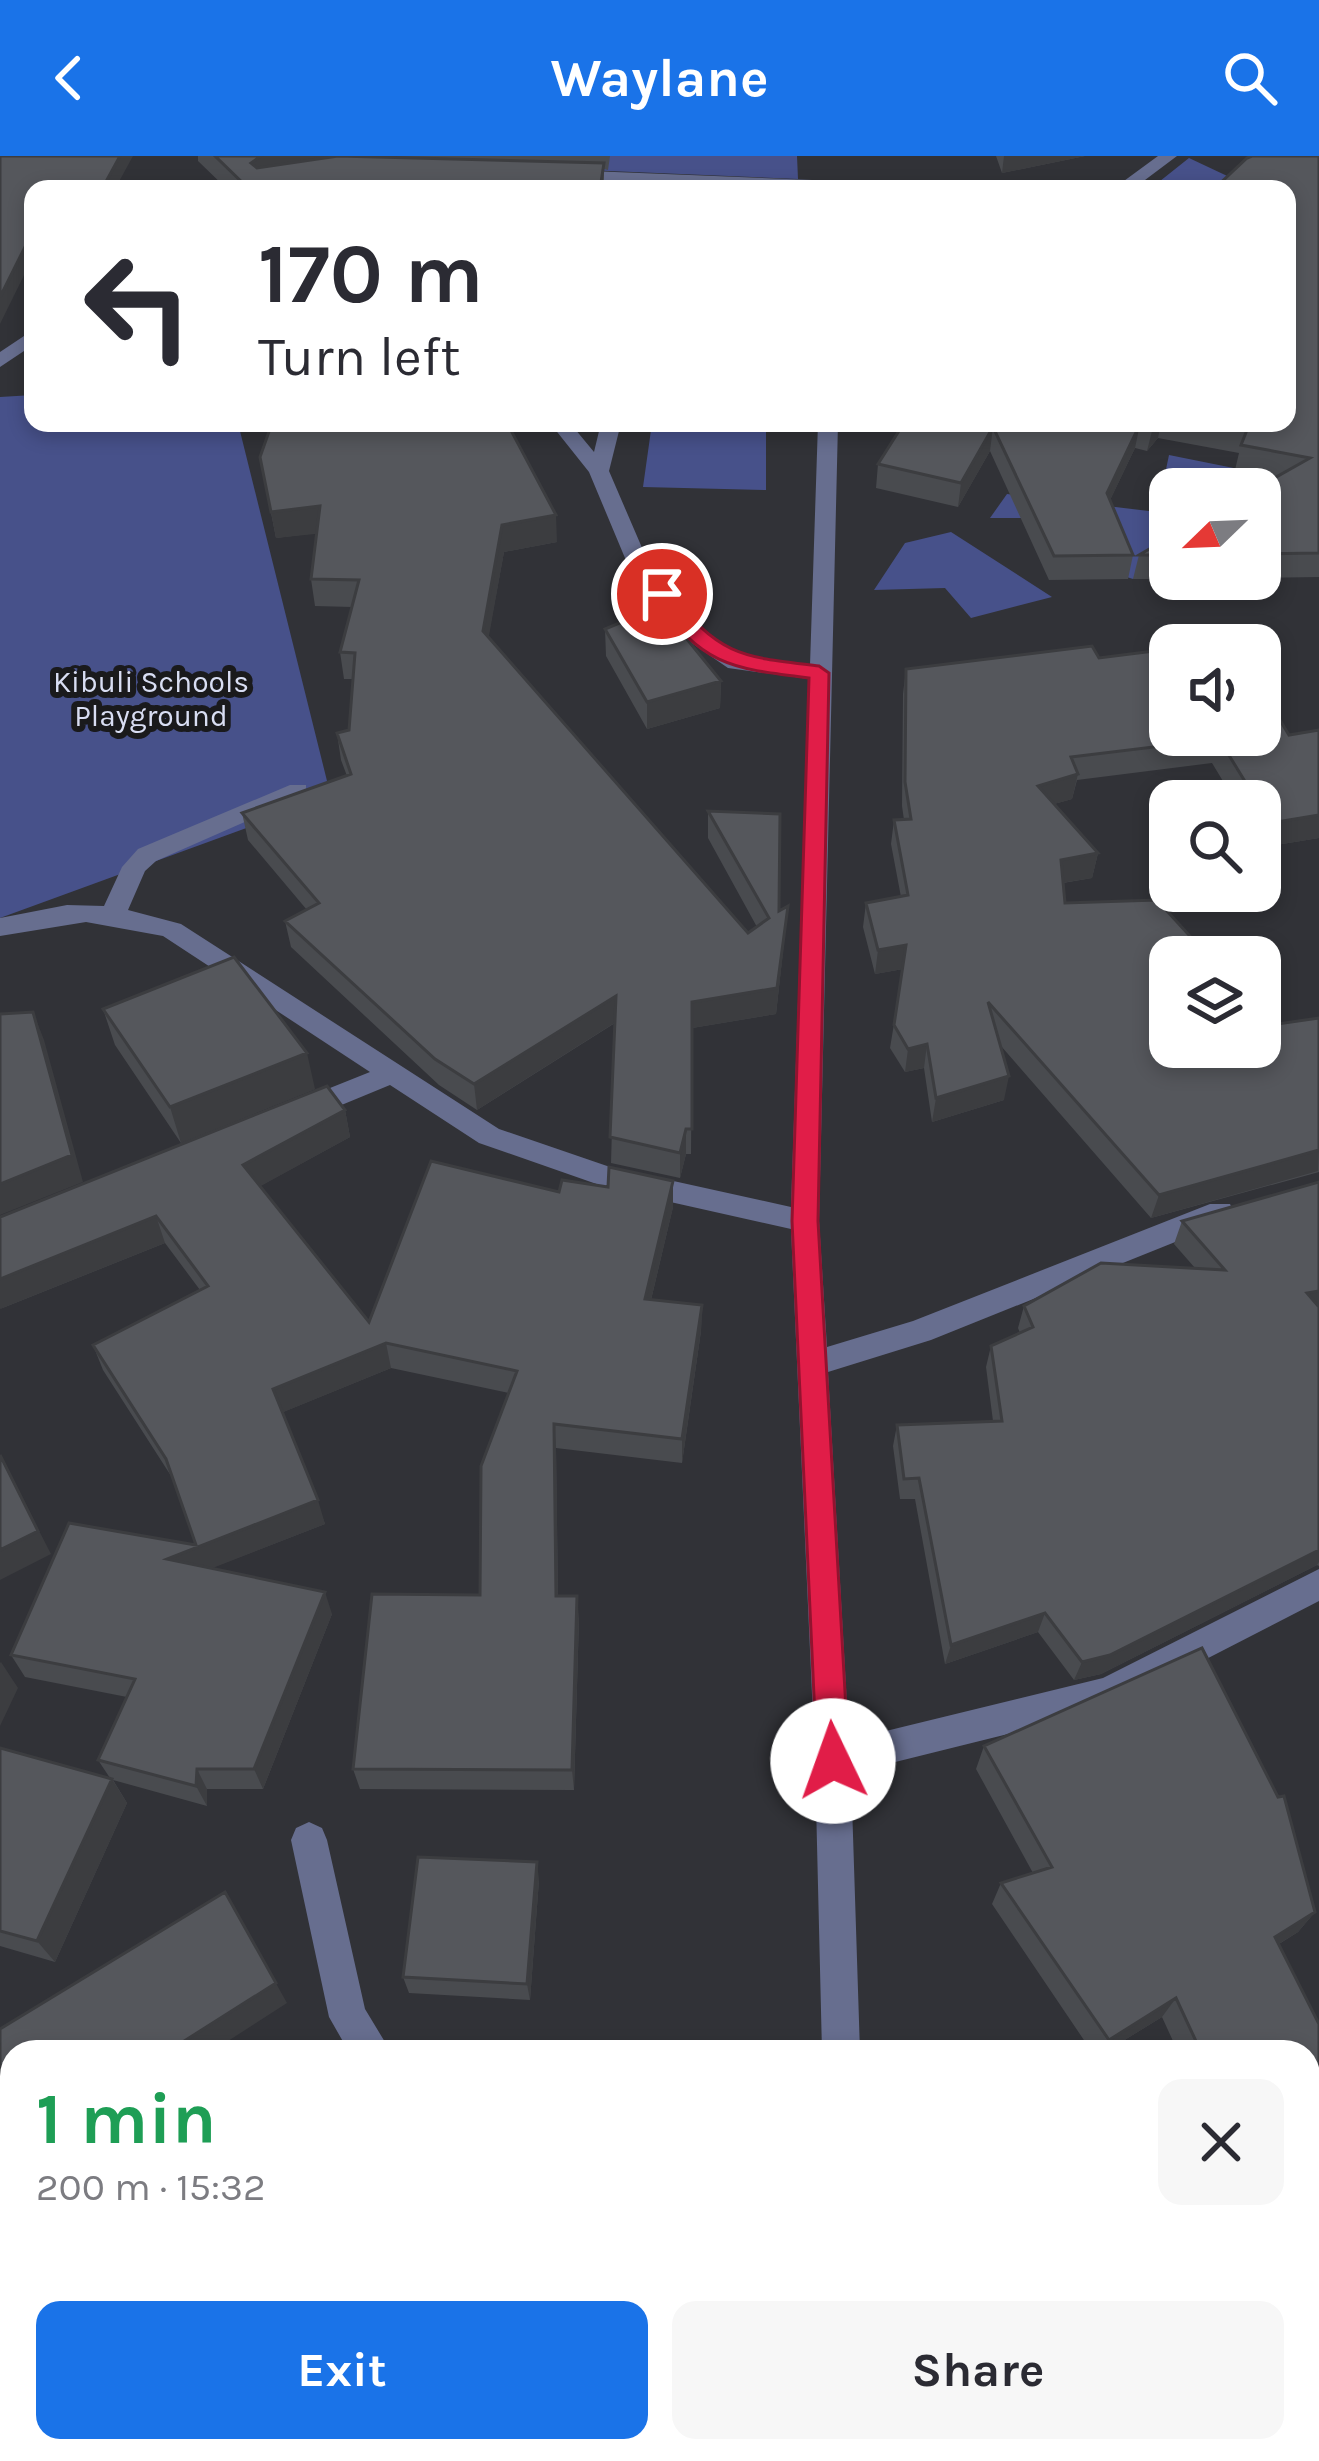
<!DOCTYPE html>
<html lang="en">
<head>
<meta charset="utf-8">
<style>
	:root { --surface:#fff; --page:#f7f7f7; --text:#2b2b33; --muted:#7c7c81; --accent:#1a73e8 }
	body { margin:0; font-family:Karla,sans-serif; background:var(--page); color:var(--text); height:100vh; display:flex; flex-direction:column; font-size:45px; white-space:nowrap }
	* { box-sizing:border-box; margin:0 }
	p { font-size:39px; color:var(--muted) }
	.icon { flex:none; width:66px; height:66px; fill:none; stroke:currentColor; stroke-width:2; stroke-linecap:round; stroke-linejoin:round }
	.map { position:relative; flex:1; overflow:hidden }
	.details { position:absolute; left:0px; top:1884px; width:1320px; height:423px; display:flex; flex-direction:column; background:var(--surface); border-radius:36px 36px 0 0; box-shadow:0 6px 18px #0003 }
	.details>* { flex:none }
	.banner { position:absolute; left:24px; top:24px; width:1272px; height:252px; border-radius:24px; box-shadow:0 6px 18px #0003; background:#fff; color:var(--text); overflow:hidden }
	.needle { width:78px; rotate:247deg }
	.tools { position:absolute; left:1149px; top:312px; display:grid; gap:24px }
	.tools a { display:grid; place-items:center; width:132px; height:132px; border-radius:24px; background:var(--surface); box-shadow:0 6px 18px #0003; font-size:60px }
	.pin { position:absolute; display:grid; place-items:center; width:102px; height:102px; color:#fff; margin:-51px; border:6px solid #fff; border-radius:50%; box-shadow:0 3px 12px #0007 }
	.me { position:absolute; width:132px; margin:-66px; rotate:357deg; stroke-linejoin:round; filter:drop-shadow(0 0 9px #0008) }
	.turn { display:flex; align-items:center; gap:42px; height:252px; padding:0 36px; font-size:54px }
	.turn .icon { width:156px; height:156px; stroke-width:2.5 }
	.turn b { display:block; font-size:84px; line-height:102px }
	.round { display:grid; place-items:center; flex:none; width:126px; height:126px; border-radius:24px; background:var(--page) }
	.summary { display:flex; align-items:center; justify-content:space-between; height:204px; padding:0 36px }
	h1 { font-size:72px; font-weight:700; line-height:90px; color:#1e9e55 }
	.primary-button { display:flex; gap:24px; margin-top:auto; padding:24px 36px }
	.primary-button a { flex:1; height:138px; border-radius:24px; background:var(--accent); color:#fff; font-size:48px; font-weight:700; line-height:138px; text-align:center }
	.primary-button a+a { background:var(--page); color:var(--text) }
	header { display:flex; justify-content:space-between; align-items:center; height:156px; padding:0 36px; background:var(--accent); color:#fff; font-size:54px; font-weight:700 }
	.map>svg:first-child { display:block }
	.green { fill:#47518a }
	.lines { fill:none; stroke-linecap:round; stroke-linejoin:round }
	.minor { fill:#676e8f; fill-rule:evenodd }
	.wall { fill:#494b4f }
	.shaded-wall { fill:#3c3d40 }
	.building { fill:#55575c; stroke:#3c3d40; stroke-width:3 }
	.route { fill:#e11d48; stroke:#92132f; stroke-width:3 }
	.labels { text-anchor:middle; stroke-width:12; stroke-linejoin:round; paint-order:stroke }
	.far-park-label { font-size:30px; fill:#d9def3; stroke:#1a1a1c }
</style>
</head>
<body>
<header><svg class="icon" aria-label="back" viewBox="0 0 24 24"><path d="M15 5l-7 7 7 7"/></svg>Waylane<svg class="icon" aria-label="search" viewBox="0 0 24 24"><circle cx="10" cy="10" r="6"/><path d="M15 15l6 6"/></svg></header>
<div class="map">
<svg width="1319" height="2305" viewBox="0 0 1319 2305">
	<rect width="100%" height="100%" fill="#313237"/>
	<path class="green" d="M417,0H797L798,23L416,7Z
		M1189,2L1240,26L1233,33H1150Z
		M33,239V267H238L331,641L0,762V241Z
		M652,267H766V334L643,331Z
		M1169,299L1308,327L1170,333V402L1133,423L1108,415L1077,362H990L1007,338L1157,356Z
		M951,376L1052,441L971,462L945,432L874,434L905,387Z"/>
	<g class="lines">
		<path class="minor" d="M1158,0H1177L1133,33H1113Z
			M565,14L837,25L845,30L785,33L559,23V15Z
			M33,174V189L0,211V196Z
			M550,267H570L594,296L601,267H621L609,315L646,401L696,469L742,501L810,509L818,267H838L819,1065L827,1191L913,1165L1210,1048H1230L1234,1056L1230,1064L931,1184L828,1216L849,1584L1103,1522L1319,1413V1445L1109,1553L851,1617L860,1896H822L815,1605L791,1073L608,1032L479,987L390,929L310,962H290L286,955L290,948L370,916L163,780L86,766L0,780V762L67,749L104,750L122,711L138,693L290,629H306V639L156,705L145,715L128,754L181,768L499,973L610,1011L791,1051L809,523L728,512L680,479L625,402L589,316Z
			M309,1666L322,1672L327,1684L365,1853L391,1896H349L329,1861L291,1684L296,1672Z
			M1319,1951V1991L1308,1993V1953Z
			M867,2295H911L912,2305H868Z"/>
	</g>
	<path class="wall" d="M198,0H610L608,14L604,13V33H227L198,5Z
		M996,0H1085L1002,17Z
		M1319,0V421L1260,422V333L1276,321L1235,314L1239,297L1158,282L1147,295L1135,292L1110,344L1133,399L1128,423L1049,424L990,295L958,351L876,332L878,308L904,267H1287Z
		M260,301L557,386L504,396L488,482L748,777L757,771L708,682V655L779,755L788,750L776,858L692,872L691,998H686L680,1022L611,1007L615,867L477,954L439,929L291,791L285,765L307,754L248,684L242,657L347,620L341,604L337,577L349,574L353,523H344L340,496L352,451L315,450L311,423L317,377L276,382Z
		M1170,381V423H1133L1139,399Z
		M605,473L721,525L720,552L647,573L606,500Z
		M1099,502L1289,579L1319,574V682L1263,691L1260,687V645H1235L1212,607L1077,624L1072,643L1054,648L1098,697L1092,722L1063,727L1065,747L1271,869L1319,862V1016L1151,1062L1001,890L1004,944L932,966L924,912L905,916L890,892L903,813L875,818L863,771L866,747L901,741L891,688L894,664H904L902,650L903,538L906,513Z
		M103,853L315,933L181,987L115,889Z
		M345,954L350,981L260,1030L369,1166L559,1036L673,1025V1051L651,1144L702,1149L701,1175L682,1307L556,1292L558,1440L579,1462L574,1634L360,1633L353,1613L480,1439L509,1237L391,1212L283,1256L325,1368L211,1412L332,1458L263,1633H207V1650L113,1624L127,1647L55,1806L0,1790V1592L110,1622L98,1604L127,1541L25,1521L11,1499L196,1389L173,1323L103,1214L93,1189L200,1134L165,1087L0,1153Z
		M1319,1026V1410L1317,1409L1101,1518L1074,1524L1038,1476L945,1508L915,1343H900L893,1290L897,1269L993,1265L986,1211L991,1190L1020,1177L1018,1172L1024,1150L1195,1112L1174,1088L1182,1065Z
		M984,1590L1315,1756L1298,1776L1279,1788L1319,1868V1926L1308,1930V1896H1178L1162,1861L1105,1896H1092L992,1748L1001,1727L1033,1717L976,1613Z
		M539,1724L530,1844L409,1837L403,1821Z
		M1070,2295H1224L1227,2305H1064L1063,2299Z"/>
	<path class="shaded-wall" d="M120,0H133L115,33H102Z
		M261,0H345L256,33L251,7Z
		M1004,0H1085L1002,17Z
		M33,75V101L0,168V141Z
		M1156,267H1161L1158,282L1147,295L1153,271Z
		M1140,268L1135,292L1102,361L1107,337Z
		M993,271L990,295L958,351L961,327Z
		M320,350L324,377L276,382L271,356Z
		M556,359L557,386L504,396L485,502L483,475L502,369Z
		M721,525L720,552L647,573V546Z
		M1078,618L1072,643L1033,654L1038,630Z
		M1319,659V682L1263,691L1271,667Z
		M1098,697L1092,722L1055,728L1061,704Z
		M788,750L776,858L692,872V846Z
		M906,789L903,813L875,818L878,794Z
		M616,840V866L477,954L474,928Z
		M33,856L44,884L83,1026L0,1059V1028Z
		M927,888L924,912L905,916L908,893Z
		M307,897L315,933L181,987L170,951Z
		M1009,920L1004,944L932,966L936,942Z
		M345,954L350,981L250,1036L243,1009Z
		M686,973V998L680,1022V997Z
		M1319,994L1318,1015L1151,1062L1159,1039Z
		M673,1025V1051L645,1169V1143Z
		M156,1060L165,1087L0,1153V1123Z
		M1319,1135V1154L1307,1137Z
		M702,1149L701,1175L682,1307V1283Z
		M386,1187L391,1212L281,1257L273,1233Z
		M554,1268L556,1292L558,1462L556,1440Z
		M0,1299L51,1398L0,1424Z
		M318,1344L325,1368L177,1426L167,1403Z
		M1319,1394V1406L1317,1409L1101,1518L1074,1524L1082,1506Z
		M325,1436L332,1458L263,1633L254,1613Z
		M577,1440L579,1462L574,1634L572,1614Z
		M1045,1457L1038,1476L945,1508L951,1489Z
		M1,1506L18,1532L0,1570V1507Z
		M197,1613L207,1633V1650L196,1630Z
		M112,1623L127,1647L55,1806L37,1785Z
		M537,1706L539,1724L530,1844L527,1828Z
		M225,1736L287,1847L211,1896H170Z
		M1315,1756L1298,1776L1259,1800L1275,1781Z
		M1176,1842L1162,1861L1105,1896H1100L1109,1884Z
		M1319,1916V1926L1308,1930V1920Z
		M12,2162V2190L0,2200V2172Z"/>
	<path class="building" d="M0,0H120L102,33H33V75L0,141Z
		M215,0H261L251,7L257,12L338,0L604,7L600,33H249Z
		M1252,0H1319V397L1260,398V333H1255L1310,302L1241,289L1247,274L1211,267H1287V33H1214L1247,2Z
		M272,267H507L556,359L502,369L483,475L748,777L769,762L708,655L780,658L779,755L788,750L777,832L692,846V973H686L680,997L610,981L616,840L474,928L435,903L285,765L319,747L242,657L351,618L337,577L349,574L355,497L340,496L359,424L311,423L320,350L271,356L260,301Z
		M904,267H1156L1153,271L1140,268L1107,337L1133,399L1054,400L993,271L961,327L878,308Z
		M1170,381V399H1139Z
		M660,450L721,525L647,546L605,473Z
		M1232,485L1235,489H1201Z
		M1092,490L1099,502L1170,493V579H1260V531L1289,579L1319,574V659L1271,667L1260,650V645H1257L1219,583L1071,601L1078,618L1038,630L1098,697L1061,704L1065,747L1157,744L1209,801H1170V891H1260V852L1271,869L1319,862V994L1159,1039L988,846L1009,920L936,942L927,888L908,893L894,869L906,789L878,794L866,747L908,739L894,664L911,663L905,626L906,513Z
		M234,801L307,897L170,951L103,853Z
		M33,856L72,999L0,1028V858Z
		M327,930L345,954L243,1009L369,1166L431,1005L559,1036L562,1024L608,1031L609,1011L673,1025L645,1143L702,1149L682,1283L554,1268L556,1440H577L572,1614L353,1613L372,1438L480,1439L481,1310L517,1215L386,1187L273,1233L318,1344L167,1403L325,1436L254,1613H197L196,1630L98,1604L135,1523L11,1499L69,1367L196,1389L166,1303L93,1189L208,1130L156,1060L0,1123V1061Z
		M1319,1026V1135L1307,1137L1319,1151V1394L1110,1499L1082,1506L1045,1457L951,1489L919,1322L904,1323L897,1269L1002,1265L991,1190L1033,1171L1024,1150L1101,1107L1225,1114L1182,1065Z
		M0,1299L38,1375L0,1394Z
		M1202,1492L1278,1641L1284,1640L1315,1756L1275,1781L1319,1868V1916L1308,1920V1896H1201L1176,1842L1109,1884L1001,1727L1052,1711L984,1590Z
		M0,1592L112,1623L37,1785L0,1775Z
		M418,1701L537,1706L527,1828L403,1821Z
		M225,1736L276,1827L170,1894V1896H12V2162L0,2172V2016L4,2013L0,2003V1873Z
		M517,2295H684L682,2305H514Z
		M1079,2295H1224L1227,2305H1082Z"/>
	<path class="route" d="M655,434H669C718,500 741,501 819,510L829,517L818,1065L849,1605L844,1616L833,1620L821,1616L817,1605L792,1065L809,522C727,512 702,509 652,438Z"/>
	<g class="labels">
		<g class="far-park-label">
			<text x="151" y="536">Kibuli Schools<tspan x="151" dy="34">Playground</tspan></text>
		</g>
	</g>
</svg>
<div class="tools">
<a><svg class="needle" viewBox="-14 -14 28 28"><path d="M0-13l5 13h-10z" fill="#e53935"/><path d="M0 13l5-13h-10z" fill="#7c7c81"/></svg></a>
<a><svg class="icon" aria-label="sound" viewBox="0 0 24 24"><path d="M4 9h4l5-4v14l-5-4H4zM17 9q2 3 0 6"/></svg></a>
<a><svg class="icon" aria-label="search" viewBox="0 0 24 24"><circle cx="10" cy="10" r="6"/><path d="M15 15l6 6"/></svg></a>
<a><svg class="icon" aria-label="layers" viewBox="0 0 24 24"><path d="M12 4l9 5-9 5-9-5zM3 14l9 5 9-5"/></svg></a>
</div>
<div class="pin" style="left:662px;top:438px;background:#d93025"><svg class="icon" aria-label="arrive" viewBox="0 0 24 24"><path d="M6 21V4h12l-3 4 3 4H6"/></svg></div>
<svg class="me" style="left:833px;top:1605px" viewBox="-20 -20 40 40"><circle r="19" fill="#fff"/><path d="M0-13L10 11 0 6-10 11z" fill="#e11d48"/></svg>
<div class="banner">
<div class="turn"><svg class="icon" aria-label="left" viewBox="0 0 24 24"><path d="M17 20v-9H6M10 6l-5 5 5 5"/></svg><div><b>170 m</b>Turn left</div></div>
</div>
<section class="details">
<div class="summary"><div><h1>1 min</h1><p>200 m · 15:32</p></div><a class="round"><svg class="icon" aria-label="close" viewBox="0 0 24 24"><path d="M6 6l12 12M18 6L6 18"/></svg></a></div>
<div class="primary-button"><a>Exit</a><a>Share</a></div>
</section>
</div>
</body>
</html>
